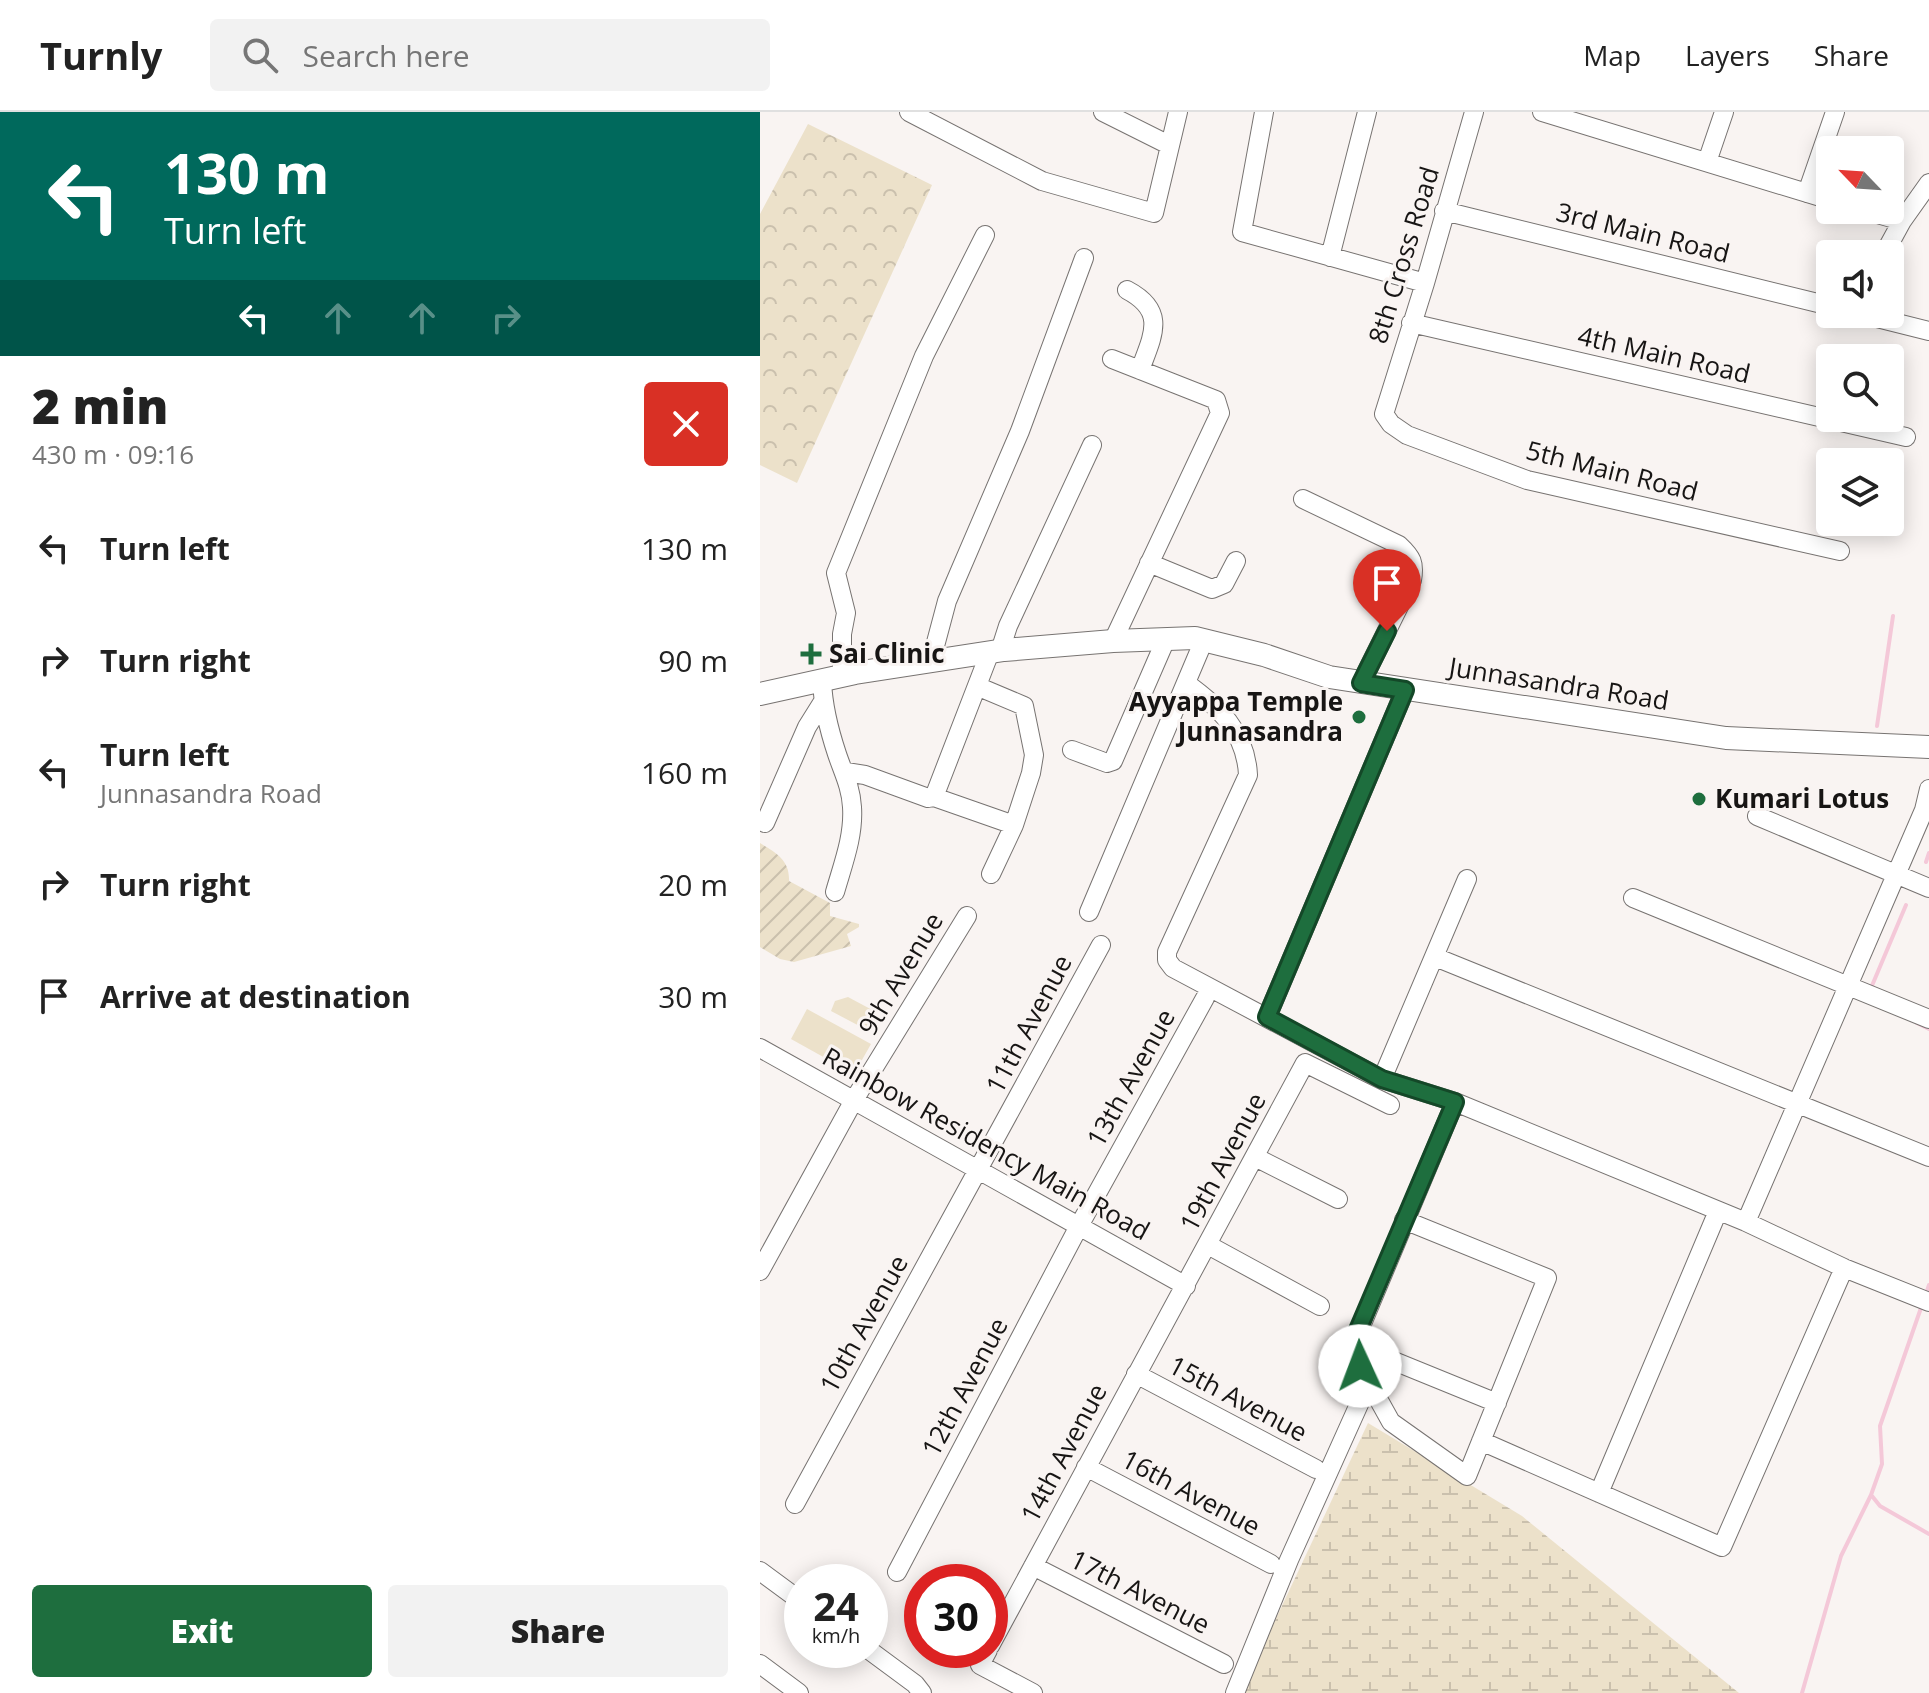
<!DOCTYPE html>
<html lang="en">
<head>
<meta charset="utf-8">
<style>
	:root { --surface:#fff; --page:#f2f2f2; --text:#222; --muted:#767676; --line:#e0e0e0; --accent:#1e6e3e }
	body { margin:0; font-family:"Open Sans",sans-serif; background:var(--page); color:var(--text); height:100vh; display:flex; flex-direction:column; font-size:30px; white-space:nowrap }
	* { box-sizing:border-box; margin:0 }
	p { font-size:26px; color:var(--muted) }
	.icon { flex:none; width:44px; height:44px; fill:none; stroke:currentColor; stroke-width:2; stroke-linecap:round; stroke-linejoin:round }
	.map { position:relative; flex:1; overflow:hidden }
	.details { display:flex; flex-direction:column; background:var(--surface); width:760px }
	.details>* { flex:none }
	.top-card { background:#00695c; color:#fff; overflow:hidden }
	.needle { width:52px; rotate:295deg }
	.controls { position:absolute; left:1056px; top:24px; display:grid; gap:16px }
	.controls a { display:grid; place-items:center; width:88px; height:88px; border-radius:8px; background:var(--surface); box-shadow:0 4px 20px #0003; font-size:40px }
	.speed { position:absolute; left:24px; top:1452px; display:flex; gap:16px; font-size:40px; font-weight:700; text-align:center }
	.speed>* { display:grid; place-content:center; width:104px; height:104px; border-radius:50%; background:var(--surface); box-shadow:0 4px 20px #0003; line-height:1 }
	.speed small { font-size:20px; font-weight:400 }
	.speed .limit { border:12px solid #d22; background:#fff; color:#111 }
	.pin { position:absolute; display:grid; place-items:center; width:68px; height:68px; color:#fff; margin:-82px -34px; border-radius:50% 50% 50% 0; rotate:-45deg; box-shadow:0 0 8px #0007 }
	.pin .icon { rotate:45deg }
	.me { position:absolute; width:88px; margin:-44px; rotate:358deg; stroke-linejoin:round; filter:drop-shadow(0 0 6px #0008) }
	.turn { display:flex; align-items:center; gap:28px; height:168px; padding:0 32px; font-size:36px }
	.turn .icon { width:104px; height:104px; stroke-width:2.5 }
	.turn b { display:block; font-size:56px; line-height:68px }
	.lanes { display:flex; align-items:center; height:76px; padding:0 32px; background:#0003; justify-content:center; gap:40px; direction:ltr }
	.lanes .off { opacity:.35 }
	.round { display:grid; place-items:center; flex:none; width:84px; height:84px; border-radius:8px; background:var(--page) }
	.summary { display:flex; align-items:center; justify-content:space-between; height:136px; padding:0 32px }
	h1 { font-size:48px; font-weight:800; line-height:60px }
	.primary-button { display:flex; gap:16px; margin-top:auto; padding:16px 32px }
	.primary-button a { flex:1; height:92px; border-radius:8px; background:var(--accent); color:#fff; font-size:32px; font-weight:800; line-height:92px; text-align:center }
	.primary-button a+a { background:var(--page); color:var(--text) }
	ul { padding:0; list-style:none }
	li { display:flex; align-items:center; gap:24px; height:112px; padding:0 32px }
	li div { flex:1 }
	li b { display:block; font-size:30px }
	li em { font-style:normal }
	header { display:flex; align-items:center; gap:48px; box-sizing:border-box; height:112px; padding:0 40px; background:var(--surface); border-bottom:2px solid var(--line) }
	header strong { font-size:38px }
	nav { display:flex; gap:44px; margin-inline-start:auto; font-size:28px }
	.search { width:560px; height:72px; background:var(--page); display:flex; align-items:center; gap:20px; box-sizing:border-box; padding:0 28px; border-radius:8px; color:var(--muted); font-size:30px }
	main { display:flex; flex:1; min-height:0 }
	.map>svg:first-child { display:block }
	.green { fill:#ece1ca }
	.forest { fill:url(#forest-crowns) }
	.wetland { fill:url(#wetland-marsh) }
	.garden { fill:url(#garden-furrows) }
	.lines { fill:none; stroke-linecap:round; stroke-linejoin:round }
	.stream { stroke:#f4c8d8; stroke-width:4 }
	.minor-casing { stroke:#777371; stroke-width:20 }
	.tertiary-casing { stroke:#777371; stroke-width:24 }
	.minor { stroke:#fff; stroke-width:18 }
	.tertiary { stroke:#fff; stroke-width:22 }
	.route-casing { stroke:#144828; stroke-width:20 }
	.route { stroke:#1e6e3e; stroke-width:14 }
	.poi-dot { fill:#1e6e3e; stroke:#f9f4f2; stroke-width:3 }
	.labels { text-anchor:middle; stroke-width:6; stroke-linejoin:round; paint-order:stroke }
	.street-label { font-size:26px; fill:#171514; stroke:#f9f4f2 }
	.poi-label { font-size:26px; font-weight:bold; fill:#171514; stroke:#f9f4f2; text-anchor:start }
</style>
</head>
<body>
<header>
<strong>Turnly</strong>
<div class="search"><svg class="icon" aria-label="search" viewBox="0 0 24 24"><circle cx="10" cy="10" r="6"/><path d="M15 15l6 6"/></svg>Search here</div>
<nav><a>Map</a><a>Layers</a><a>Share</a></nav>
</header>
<main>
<section class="details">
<div class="top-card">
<div class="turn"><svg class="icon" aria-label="left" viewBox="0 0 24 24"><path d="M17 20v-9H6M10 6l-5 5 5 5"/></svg><div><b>130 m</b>Turn left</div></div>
<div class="lanes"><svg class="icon" aria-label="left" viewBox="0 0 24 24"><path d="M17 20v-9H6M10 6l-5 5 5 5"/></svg><svg class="icon off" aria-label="ahead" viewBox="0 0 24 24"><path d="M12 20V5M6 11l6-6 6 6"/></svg><svg class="icon off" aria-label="ahead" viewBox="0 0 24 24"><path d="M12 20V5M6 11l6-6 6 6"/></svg><svg class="icon off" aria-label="right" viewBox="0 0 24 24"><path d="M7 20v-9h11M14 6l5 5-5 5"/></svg></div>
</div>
<div class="summary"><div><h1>2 min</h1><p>430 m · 09:16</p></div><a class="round" style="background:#d93025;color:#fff"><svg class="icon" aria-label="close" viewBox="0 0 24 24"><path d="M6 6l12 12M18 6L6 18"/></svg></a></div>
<ul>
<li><svg class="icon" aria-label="left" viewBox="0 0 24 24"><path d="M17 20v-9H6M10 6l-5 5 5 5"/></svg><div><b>Turn left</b></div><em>130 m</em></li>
<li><svg class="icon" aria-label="right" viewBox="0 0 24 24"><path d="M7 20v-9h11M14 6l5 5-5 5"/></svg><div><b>Turn right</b></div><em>90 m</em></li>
<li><svg class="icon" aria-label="left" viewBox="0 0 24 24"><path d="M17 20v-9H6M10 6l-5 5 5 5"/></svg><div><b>Turn left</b><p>Junnasandra Road</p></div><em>160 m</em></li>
<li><svg class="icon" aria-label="right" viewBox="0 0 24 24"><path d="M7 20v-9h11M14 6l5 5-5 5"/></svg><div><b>Turn right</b></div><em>20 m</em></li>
<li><svg class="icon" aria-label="arrive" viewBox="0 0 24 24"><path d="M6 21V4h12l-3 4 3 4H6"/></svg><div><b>Arrive at destination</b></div><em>30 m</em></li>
</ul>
<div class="primary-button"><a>Exit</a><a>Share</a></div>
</section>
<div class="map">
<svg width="1169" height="1581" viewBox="0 0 1169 1581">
	<defs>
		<pattern id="forest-crowns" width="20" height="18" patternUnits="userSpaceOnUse" patternTransform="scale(2)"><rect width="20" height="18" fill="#ece1ca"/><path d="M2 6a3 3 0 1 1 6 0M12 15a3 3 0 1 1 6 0" fill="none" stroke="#cac0ad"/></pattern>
		<pattern id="wetland-marsh" width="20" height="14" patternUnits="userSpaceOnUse" patternTransform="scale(2)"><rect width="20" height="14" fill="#ece1ca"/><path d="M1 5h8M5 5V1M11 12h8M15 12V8" fill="none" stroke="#cac0ad"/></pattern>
		<pattern id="garden-furrows" width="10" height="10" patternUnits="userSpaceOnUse" patternTransform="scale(2)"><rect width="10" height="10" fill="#ece1ca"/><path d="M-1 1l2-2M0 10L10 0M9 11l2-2" fill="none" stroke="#cac0ad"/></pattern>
	</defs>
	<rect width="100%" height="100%" fill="#f9f4f2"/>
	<path class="green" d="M88,885L116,900L107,918L71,899L75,889Z
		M47,897L111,932L94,962L31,927Z"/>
	<path class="forest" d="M48,12L172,73L37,371L0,353V102Z"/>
	<path class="wetland" d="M608,1311L762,1404L979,1581H481Z"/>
	<path class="garden" d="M0,731C16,741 30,748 29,769L70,791V804L99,812V815L87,822L91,834L34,850L20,847L0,835Z"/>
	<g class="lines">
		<path class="stream" d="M1117,614L1133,504
			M1166,750L1169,741
			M1111,876L1146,793
			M1157,911L1169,917
			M1165,1185L1169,1173
			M1112,1384L1120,1394L1169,1422
			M1042,1581L1081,1444L1111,1383L1122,1352L1120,1314L1162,1193"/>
		<defs>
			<path id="minor" d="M149,0L282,69L394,101L418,0
				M343,0L409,33
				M504,0L482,120L665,171
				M714,0L665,171L624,302L631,312L647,323L767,368L1080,439
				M782,0L1070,88
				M947,50L964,0
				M1047,81L1075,0
				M1103,98L1142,109L1169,71
				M684,99L1070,194
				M1124,142L1142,109
				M570,145L607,0
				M367,178C407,199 393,223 380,258
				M1101,202L1169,219
				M651,211L1146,325
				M352,247L456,288L460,301L353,529
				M543,387L639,433C652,445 655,451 652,468L601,571
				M389,451L452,477L464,472L476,449
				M240,539L248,514L332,333
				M230,540L174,685L254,713
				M171,549L187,489L260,319L324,146
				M82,564V522L86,501L76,461L164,244L225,123
				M62,569C63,594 69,618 77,642C83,660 91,675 92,695C94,724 83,752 75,780
				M426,571C458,594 486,620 488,663L407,840V848L413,856L622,967L695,990L986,1110
				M219,575L264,594L274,643L271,661L254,713L231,762
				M312,638L347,651L353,649L406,527
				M86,660L105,663L168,686L174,685
				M1169,677L1164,698L986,1110L1084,1156L1169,1190
				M997,704L1169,776
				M5,711L47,615L62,591
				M873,786L1169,907
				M329,800L444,528
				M675,845L1169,1045
				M507,905L645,578
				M0,936L426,1174
				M622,967L707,767
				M495,1045L578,1087
				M644,1108L787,1166L707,1364L631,1310L591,1238L695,990
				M448,1133L560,1194
				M0,1159L94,988L207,804
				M592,1232L737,1291
				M376,1262L556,1357
				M721,1329L962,1435L1084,1156
				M326,1355L511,1452
				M839,1381L958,1099
				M35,1392L341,833
				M273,1454L464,1552
				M0,1459L42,1490
				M137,1460L319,1114L445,886
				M230,1534L545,951L630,993
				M109,1538L155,1572L162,1581
				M228,1538L220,1553L273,1581
				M0,1552L39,1581
				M475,1581L529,1448L609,1270"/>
			<path id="tertiary" d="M0,582L95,561L244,538L353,529L435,526L504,543L569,565L966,626L1169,635"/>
		</defs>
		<use href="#minor" class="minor-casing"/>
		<use href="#tertiary" class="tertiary-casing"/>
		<use href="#minor" class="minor"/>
		<use href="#tertiary" class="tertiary"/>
	</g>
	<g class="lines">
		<defs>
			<path id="route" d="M600,1254L591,1238L592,1232L695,990L622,967L507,905L645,578L601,571L627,519"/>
		</defs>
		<use href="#route" class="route-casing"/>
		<use href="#route" class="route"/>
	</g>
	<g class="poi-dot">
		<path d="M47 530h8v8h8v8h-8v8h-8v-8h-8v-8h8z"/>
		<circle cx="599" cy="605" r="8"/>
		<circle cx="939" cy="687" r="8"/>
	</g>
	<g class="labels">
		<g class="street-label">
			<text transform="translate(883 121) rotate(14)" y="9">3rd Main Road</text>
			<text transform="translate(644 143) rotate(-73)" y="9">8th Cross Road</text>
			<text transform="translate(904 243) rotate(13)" y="9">4th Main Road</text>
			<text transform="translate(852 359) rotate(14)" y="9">5th Main Road</text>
			<text transform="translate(799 572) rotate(9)" y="9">Junnasandra Road</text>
			<text transform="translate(141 862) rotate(-59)" y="9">9th Avenue</text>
			<text transform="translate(269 912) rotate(-62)" y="9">11th Avenue</text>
			<text transform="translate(371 966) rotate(-61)" y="9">13th Avenue</text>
			<text transform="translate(226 1032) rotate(29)" y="9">Rainbow Residency Main Road</text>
			<text transform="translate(463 1050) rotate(-62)" y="9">19th Avenue</text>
			<text transform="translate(104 1212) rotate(-61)" y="9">10th Avenue</text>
			<text transform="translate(205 1275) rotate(-62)" y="9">12th Avenue</text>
			<text transform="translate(478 1287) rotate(28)" y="9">15th Avenue</text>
			<text transform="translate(304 1341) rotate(-62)" y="9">14th Avenue</text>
			<text transform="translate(431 1381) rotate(28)" y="9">16th Avenue</text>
			<text transform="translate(380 1480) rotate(27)" y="9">17th Avenue</text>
		</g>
		<g class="poi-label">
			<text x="69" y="551">Sai Clinic</text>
			<text x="583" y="599" text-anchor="end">Ayyappa Temple<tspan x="583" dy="30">Junnasandra</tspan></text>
			<text x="955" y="696">Kumari Lotus</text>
		</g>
	</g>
</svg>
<div class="controls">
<a><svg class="needle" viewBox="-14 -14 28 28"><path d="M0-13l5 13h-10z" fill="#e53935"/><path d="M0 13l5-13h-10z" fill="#767676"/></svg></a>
<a><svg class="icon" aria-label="sound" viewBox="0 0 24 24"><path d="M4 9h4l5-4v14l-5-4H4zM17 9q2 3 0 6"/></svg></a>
<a><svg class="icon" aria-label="search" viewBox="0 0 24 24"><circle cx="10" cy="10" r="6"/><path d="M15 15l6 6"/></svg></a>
<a><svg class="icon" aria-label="layers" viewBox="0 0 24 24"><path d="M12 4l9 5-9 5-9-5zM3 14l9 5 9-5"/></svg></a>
</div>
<div class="speed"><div>24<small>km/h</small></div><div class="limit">30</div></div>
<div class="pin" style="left:627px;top:519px;background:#d93025"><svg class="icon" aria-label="arrive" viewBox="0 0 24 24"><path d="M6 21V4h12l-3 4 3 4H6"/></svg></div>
<svg class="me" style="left:600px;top:1254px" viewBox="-20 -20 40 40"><circle r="19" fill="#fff"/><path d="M0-13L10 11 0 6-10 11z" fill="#1e6e3e"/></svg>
</div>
</main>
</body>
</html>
